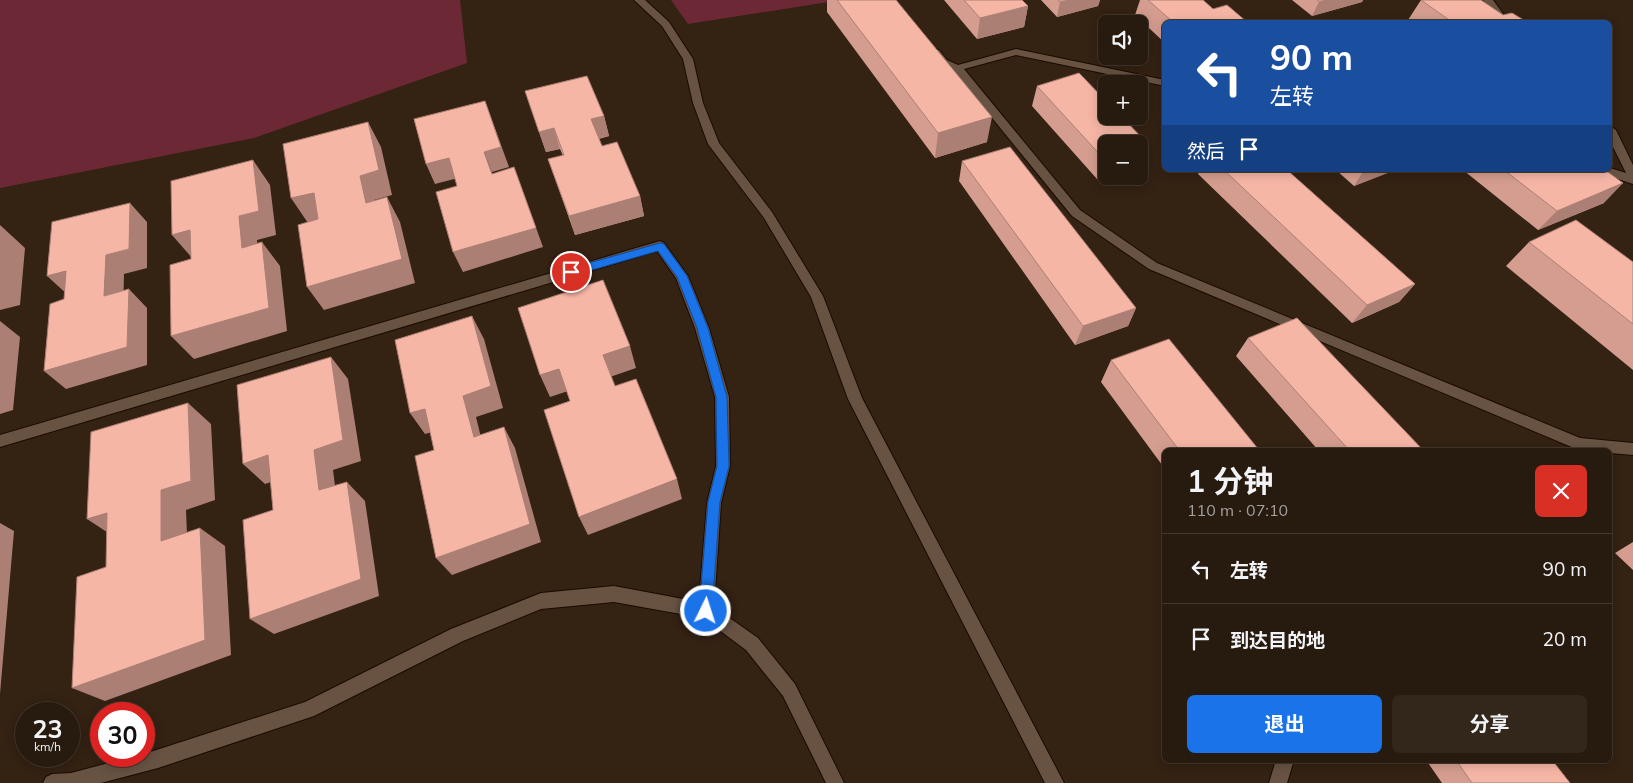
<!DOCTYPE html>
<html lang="zh">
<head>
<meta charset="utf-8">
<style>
	:root { --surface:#271a0e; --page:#33271c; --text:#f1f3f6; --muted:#a4a19e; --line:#43382e; --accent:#1a73e8 }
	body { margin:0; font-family:Mulish,"Noto Sans SC",sans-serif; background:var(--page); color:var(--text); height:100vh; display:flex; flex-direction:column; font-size:19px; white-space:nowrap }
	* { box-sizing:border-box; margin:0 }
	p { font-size:16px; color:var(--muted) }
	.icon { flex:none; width:28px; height:28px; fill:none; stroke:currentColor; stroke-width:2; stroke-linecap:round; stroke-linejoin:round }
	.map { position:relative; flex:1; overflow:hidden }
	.side { position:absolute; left:1162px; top:448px; width:450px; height:315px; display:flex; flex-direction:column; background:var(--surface); border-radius:8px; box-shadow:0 2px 12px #0003,0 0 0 1px var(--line) }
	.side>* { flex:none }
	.top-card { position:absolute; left:1162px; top:20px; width:450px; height:152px; border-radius:8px; box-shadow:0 2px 12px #0003,0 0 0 1px var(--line); background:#1a4fa0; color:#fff; overflow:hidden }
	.buttons { position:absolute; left:1098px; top:15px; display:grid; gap:10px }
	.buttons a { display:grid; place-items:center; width:50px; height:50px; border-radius:8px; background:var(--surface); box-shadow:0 2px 12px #0003,0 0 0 1px var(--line); font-size:25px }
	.speed { position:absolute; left:15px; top:702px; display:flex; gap:10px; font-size:25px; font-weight:700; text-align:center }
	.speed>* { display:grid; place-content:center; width:65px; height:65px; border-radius:50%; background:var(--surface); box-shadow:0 2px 12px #0003,0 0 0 1px var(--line); line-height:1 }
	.speed small { font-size:12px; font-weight:400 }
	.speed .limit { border:8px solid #d22; background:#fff; color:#111 }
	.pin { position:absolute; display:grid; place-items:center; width:42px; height:42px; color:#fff; margin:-21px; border:2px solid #fff; border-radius:50%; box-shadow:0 1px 5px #0007 }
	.me { position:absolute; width:55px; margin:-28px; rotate:4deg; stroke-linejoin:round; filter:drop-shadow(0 0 4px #0008) }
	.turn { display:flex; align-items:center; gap:18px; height:105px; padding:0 25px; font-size:22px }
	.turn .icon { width:65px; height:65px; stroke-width:2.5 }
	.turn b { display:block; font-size:35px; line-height:42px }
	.then { display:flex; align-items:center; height:48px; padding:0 25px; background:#0003; gap:10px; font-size:19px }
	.round { display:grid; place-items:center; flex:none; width:52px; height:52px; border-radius:8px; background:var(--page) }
	.summary { display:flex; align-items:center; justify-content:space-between; height:85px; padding:0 25px }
	h1 { font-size:30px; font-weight:700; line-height:38px }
	.primary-button { display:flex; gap:10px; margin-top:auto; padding:10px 25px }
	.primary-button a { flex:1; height:58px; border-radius:8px; background:var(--accent); color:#fff; font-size:20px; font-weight:700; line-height:58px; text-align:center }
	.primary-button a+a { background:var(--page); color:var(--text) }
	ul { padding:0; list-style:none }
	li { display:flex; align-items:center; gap:15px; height:70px; padding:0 25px; border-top:1px solid var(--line) }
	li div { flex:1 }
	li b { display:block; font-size:19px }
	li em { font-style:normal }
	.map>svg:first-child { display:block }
	.green { fill:#6c2935 }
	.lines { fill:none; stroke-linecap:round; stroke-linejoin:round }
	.service-casing { stroke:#1b0a01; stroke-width:2 }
	.minor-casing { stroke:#1b0a01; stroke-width:2 }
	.service { fill:#685343; fill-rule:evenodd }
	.minor { fill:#685343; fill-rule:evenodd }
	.wall { fill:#d49d8f }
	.shaded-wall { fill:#ac7f74 }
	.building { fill:#f6b6a6; stroke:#ac7f74 }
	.route { fill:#1a73e8; stroke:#114b97 }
</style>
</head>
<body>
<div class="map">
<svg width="1633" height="783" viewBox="0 0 1633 783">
	<rect width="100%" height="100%" fill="#342213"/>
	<path class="green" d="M0,0H460L467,63L254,138L0,188Z
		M671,0H841L688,24Z"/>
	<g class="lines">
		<defs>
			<path id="service" d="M634,0H645L669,22L693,59L703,103L719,143L772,212L823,296L862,398L1064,783H1045L848,399L811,297L764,218L708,144L693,103L683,59L662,26Z
				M1276,760H1294L1287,783H1269Z"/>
			<path id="minor" d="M1483,0H1493L1509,22H1499Z
				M935,49L939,50L947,60L958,65L1016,49L1165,80V86L1016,55L964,69L1080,210L1157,263L1580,438L1633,443V455L1610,453V450L1574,448L1149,269L1072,216L953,70L939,64L930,52Z
				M1610,126L1616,130L1633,165V184L1600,173L1598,170H1610V168L1626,173L1610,141Z
				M660,241L664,243L688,276L709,328L729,397L730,466L721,503L714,607L758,638L795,684L844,783H826L783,696L746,650L703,618L614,602L541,609L463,641L314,716L158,768L101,783H43L46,777L52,774L71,773L135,756H144V754L305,702L451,629L541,593L614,586L699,602L707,503L716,466L715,397L695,328L676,278L657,251L0,447V435Z"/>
		</defs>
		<use href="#service" class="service-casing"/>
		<use href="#minor" class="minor-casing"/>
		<use href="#service" class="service"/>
		<use href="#minor" class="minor"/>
	</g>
	<path class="wall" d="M827,0H896L987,142L935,158L827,12Z
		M944,0H1022L1028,6L1024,27L977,39Z
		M1041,0H1100L1098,6L1057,17Z
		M1140,0H1203L1213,9L1247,22H1165V43L1135,15Z
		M1292,0H1363L1362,2L1312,16Z
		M1421,0L1503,15L1527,22H1411L1408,20Z
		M1037,86L1148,144L1140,164L1106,144V175L1097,179L1032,106Z
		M525,91L604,116L609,136L599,139L602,146L640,196L644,216L575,235L548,159L563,156L560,149L546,152Z
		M962,161L1136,308L1128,326L1075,345L959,181Z
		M1200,170H1287L1415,284L1399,302L1352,323L1198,174Z
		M1336,170H1395L1354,186Z
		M1463,170H1605L1604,203L1538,230Z
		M1529,242L1633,262V370L1506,266Z
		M1248,338L1423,450H1318L1236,356Z
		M1111,360L1259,450H1165V469L1101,382Z
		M1633,542V570L1615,553Z
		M1426,760H1552L1570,783H1442Z"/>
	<path class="shaded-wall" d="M1070,0H1100L1098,6L1057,17L1060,2Z
		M1326,0H1363L1362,2L1312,16L1319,2Z
		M1028,6L1024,27L977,39L980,18Z
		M485,101L509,167L492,172L500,193L484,152Z
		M604,116L609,136L597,139L591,119Z
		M992,117L987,142L935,158L938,133Z
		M368,122L381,147L392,195L374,200L380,227L366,203L360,176Z
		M554,128L560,149L546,152L539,132Z
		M1148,144L1140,164H1139V147Z
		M449,158L458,178L435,184L426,164Z
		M1106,158V175L1097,179L1104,159Z
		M253,160L270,185L276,235L257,240L260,272L242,248L239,216Z
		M514,167L543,247L463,272L453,252Z
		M1364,170H1395L1354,186Z
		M1623,183L1604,203L1538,230L1557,211Z
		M314,193L329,217L308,223L291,198Z
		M640,196L644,216L575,235L569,216Z
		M387,197L400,222L415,283L324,310L307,287Z
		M130,203L147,222V268L124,274L123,315L104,296L106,255Z
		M0,225L25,248L20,305L0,310Z
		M190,230L193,259L172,235Z
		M262,242L280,266L287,331L194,359L171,336Z
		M66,271L68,295L47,276Z
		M1415,284L1399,302L1352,323L1367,305Z
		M129,289L147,308V365L66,389L44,371Z
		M1136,308L1128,326L1075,345L1083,326Z
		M472,316L484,339L503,408L476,417L486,458L474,437L463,396Z
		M0,321L20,337L13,410L0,414Z
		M630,346L636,368L610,377L603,355Z
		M331,357L348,379L361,461L333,470L338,510L319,490L314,450Z
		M559,369L568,391L550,397L540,375Z
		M188,403L211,424L215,500L186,510L188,559L161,541V490Z
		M425,409L439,430L425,434L410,413Z
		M504,427L515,448L541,542L452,575L436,558Z
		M268,455L289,476L265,484L243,464Z
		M677,479L682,499L588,535L579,517Z
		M347,482L365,501L379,596L274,634L250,619Z
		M107,513L116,538L87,519Z
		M0,523L14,531L0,694Z
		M200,528L225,546L231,655L105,701L72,688Z"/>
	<path class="building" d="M837,0H896L992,117L938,133Z
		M964,0H1022L1028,6L980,18Z
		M1058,0H1070L1060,2Z
		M1148,0H1203L1213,9L1227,5L1247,22H1173Z
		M1317,0H1326L1319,2Z
		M1421,0H1481L1503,15L1512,13L1527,22H1452Z
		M1079,73L1106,101V116H1121L1148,144L1139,147V144H1106V158L1104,159L1037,86Z
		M587,76L604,116L591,119L602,146L617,142L640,196L569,216L548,159L564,155L554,128L539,132L525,91Z
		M485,101L501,147L484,152L492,174L514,167L536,228L453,252L436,192L457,186L449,158L426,164L414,119Z
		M368,122L379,170L360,176L366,203L387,197L402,259L307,287L298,225L318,219L314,193L291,198L283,144Z
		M1010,147L1136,308L1083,326L962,161Z
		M253,160L259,211L239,216L242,248L262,242L269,308L171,336L170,265L191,259L190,230L172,235L171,181Z
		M1224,170H1287L1415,284L1367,305Z
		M1504,170H1605L1623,183L1557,211Z
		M130,203L129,249L106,255L104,296L129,289L127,347L44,371L50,304L64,299L66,271L47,276L52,222Z
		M1576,220L1633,262V324L1529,242Z
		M603,280L630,346L603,355L615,386L636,379L677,479L579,517L544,410L570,401L559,369L540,375L518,308Z
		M472,316L491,386L463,396L474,437L504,427L530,524L436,558L415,456L434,450L425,409L410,413L395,340Z
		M1297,318L1423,450H1349L1248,338Z
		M1169,339L1259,450H1179L1111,360Z
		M331,357L343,440L314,450L319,490L347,482L361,579L250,619L243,520L273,510L268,455L243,464L237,385Z
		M188,403L191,481L161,490V541L200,528L205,640L72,688L77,577L106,567L107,513L87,519L91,432Z
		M1456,760H1552L1570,783H1472Z"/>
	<path class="route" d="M660,243L664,244L687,276L708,328L727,397L729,466L720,502L712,611L710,615L706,617L701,615L699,611L708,502L717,466L716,397L697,328L677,277L658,251L571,276L566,272L571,268Z"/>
</svg>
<div class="buttons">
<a><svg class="icon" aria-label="sound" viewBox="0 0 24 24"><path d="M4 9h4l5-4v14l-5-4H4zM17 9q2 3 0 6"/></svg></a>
<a>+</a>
<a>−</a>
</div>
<div class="speed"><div>23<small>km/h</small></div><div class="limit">30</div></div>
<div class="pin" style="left:571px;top:272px;background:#d93025"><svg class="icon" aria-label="arrive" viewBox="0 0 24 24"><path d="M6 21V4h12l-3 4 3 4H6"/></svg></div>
<svg class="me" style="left:706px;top:611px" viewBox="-20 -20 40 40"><circle r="17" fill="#1a73e8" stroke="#fff" stroke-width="3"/><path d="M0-11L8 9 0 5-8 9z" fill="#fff"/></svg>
<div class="top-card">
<div class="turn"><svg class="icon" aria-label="left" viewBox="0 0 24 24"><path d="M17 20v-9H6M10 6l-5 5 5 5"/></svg><div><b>90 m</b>左转</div></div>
<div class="then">然后<svg class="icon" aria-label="arrive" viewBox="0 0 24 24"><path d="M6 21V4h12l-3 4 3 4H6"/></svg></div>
</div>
<section class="side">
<div class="summary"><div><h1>1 分钟</h1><p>110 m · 07:10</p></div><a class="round" style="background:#d93025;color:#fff"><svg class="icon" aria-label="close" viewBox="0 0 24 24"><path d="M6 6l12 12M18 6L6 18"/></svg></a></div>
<ul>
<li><svg class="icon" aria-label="left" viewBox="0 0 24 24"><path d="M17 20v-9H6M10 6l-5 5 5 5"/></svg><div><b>左转</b></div><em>90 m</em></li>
<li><svg class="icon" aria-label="arrive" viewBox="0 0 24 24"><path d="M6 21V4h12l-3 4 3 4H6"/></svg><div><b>到达目的地</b></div><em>20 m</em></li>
</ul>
<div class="primary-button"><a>退出</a><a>分享</a></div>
</section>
</div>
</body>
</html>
